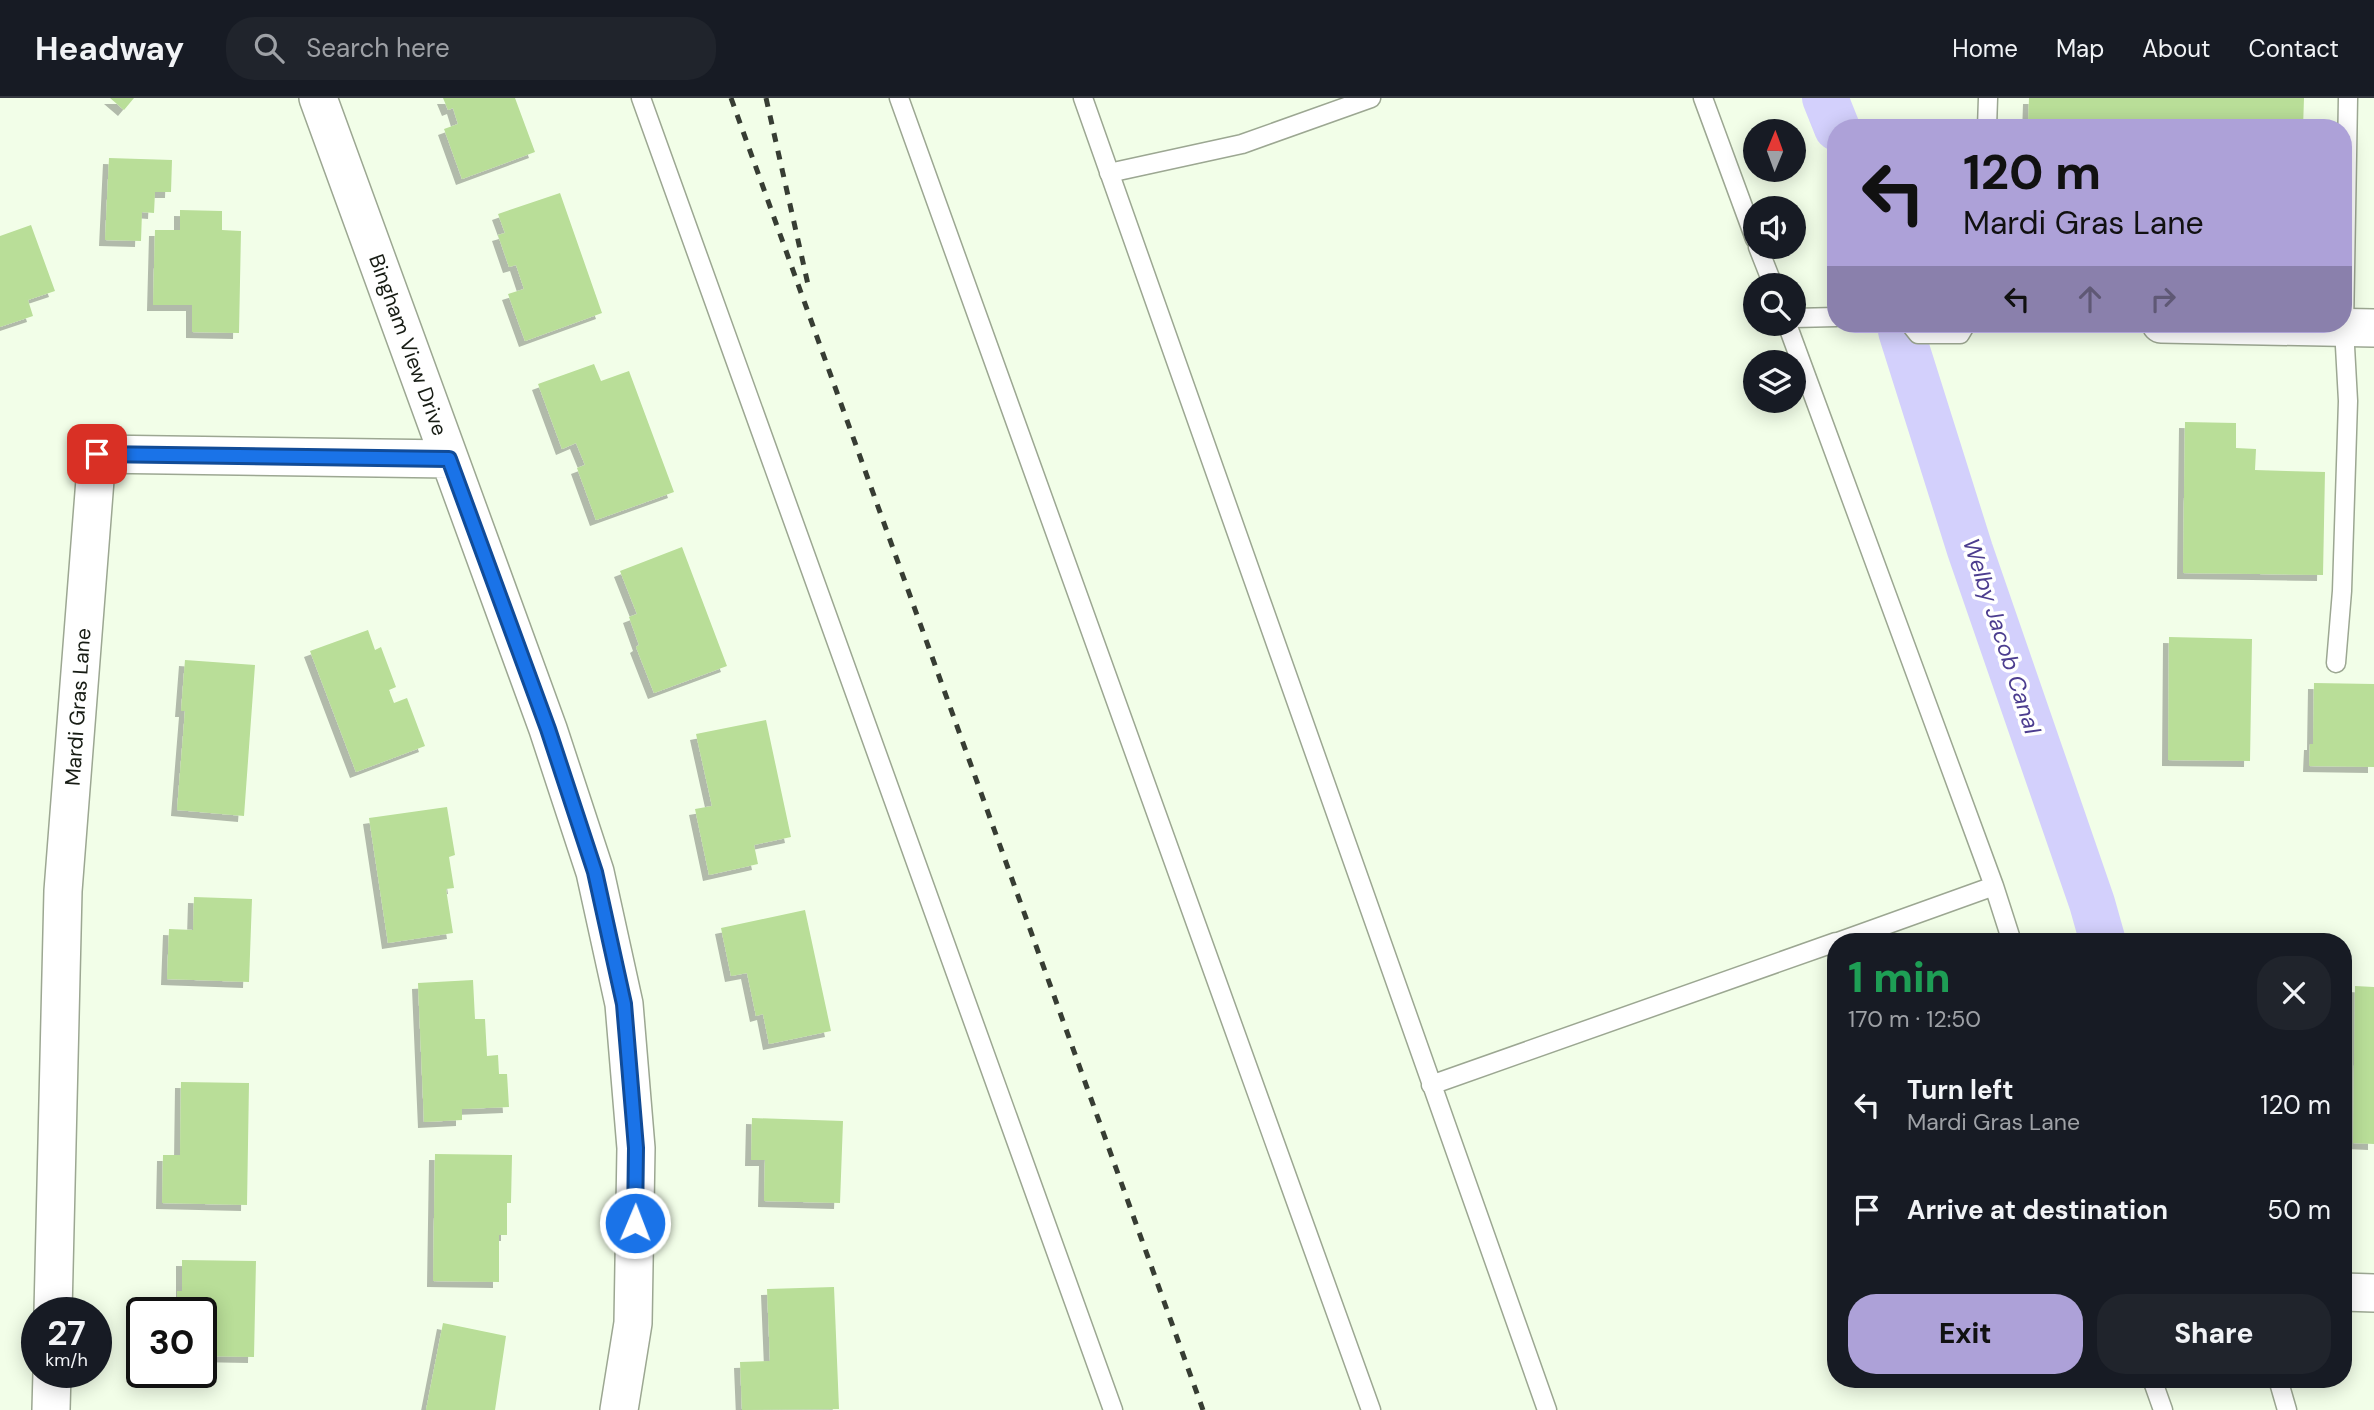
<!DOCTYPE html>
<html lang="en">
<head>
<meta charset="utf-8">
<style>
	:root { --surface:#171b24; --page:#20242c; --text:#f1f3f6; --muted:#9ea1a6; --line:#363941; --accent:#ada1d8 }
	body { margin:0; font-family:"DM Sans",sans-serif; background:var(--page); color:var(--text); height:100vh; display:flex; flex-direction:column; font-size:26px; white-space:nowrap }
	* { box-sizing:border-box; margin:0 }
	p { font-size:23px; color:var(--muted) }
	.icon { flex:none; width:38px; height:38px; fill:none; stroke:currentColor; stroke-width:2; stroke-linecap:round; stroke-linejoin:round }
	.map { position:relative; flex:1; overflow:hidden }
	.sheet { position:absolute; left:1827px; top:835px; width:525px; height:455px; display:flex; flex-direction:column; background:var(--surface); border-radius:28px; box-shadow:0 4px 18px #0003 }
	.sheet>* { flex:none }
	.top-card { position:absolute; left:1827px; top:21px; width:525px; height:214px; border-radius:28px; box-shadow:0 4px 18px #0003; background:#ada1d8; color:#111; overflow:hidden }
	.needle { width:46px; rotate:1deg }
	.buttons { position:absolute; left:1743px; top:21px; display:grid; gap:14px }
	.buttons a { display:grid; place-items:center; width:63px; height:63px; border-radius:50%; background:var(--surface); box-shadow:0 4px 18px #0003; font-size:35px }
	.speed { position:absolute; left:21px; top:1199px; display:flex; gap:14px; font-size:35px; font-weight:700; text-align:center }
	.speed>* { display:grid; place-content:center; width:91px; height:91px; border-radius:50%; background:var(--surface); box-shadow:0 4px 18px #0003; line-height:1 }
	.speed small { font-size:18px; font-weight:400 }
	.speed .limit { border:4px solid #111; border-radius:10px; background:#fff; color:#111 }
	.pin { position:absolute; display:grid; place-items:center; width:60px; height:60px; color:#fff; margin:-30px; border-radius:14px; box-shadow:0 4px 10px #0006 }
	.me { position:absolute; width:77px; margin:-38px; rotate:1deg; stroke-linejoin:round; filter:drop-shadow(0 0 5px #0008) }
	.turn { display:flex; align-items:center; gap:24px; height:147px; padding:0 21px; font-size:32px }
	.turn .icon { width:91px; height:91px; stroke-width:2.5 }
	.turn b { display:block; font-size:49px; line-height:60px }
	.lanes { display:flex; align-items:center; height:66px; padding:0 21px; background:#0003; justify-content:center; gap:35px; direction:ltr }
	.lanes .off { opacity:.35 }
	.round { display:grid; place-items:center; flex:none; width:74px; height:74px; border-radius:28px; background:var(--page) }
	.headline { display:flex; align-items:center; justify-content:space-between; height:119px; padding:0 21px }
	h1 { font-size:42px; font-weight:800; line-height:52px; color:#1e9e55 }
	.primary-button { display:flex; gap:14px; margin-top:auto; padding:14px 21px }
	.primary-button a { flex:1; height:80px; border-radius:28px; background:var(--accent); color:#111; font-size:28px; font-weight:800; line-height:80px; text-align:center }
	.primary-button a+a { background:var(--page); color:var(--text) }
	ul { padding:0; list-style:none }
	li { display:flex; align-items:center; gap:21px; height:105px; padding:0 21px }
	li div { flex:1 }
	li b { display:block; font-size:26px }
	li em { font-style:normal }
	header { display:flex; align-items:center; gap:42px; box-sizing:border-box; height:98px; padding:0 35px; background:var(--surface); border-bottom:2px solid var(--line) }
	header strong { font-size:33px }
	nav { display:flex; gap:38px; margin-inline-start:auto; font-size:24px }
	.search { width:490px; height:63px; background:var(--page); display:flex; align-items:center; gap:18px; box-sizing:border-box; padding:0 24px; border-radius:28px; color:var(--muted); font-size:26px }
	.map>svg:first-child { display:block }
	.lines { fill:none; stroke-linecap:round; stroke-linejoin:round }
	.canal { stroke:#d3d0fc; stroke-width:46 }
	.building { fill:#b9de98; filter:url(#shadow) }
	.lane-casing { stroke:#9ca792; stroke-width:21 }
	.street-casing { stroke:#9ca792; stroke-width:40 }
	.lane { stroke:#fff; stroke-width:18 }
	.street { stroke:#fff; stroke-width:37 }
	.rail { stroke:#373d33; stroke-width:5; stroke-dasharray:9 9; stroke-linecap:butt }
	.route-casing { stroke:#114b97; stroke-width:18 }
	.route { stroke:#1a73e8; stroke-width:12 }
	.labels { text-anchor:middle; stroke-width:7; stroke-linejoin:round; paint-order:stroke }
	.street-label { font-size:21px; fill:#171c14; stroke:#fff }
	.water-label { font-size:23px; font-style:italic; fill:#4c3d8f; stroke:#fff }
</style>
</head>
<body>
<header>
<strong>Headway</strong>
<div class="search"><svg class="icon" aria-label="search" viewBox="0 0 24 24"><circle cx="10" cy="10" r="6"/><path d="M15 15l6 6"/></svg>Search here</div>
<nav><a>Home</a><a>Map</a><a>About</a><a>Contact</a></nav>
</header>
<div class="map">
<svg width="2374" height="1312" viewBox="0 0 2374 1312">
	<defs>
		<filter id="shadow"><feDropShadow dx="-6" dy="6" stdDeviation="0" flood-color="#0004"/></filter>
	</defs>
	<rect width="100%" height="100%" fill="#f2fee8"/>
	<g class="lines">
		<path class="canal" d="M1825,0L1837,30
			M1901,233L1970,452L2092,805L2103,844"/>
	</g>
	<path class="building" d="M110,0H134L124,12Z
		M443,0H515L535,54L462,81L444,31L458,26L453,10L448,12Z
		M2029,0H2304L2303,30H2028Z
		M109,60L172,62L171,94H155L154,115L142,114L141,143L105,142Z
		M560,95L602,215L525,243L508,196L524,191L516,167L509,169L498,137L505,135L498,116Z
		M180,112L222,113V132L241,133L239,235L192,234V207H153L155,132H180Z
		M31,127L55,193L28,202L33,218L0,229V138Z
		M594,266L601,283L629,273L674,394L596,422L577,370L585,367L576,345L562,351L538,286Z
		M2185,324L2236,325V350L2256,351L2255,372L2325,374L2323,477L2183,475Z
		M682,449L727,568L654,595L636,549L639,547L629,519L637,516L620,473Z
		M368,532L375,552L381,549L396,589L389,592L394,605L407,600L425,648L356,674L310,553Z
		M2169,539L2252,541L2250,663L2168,662Z
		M185,562L255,567L244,718L177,712L185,613H181Z
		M2314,585L2374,586V669L2309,668L2310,646H2313Z
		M766,622L791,739L754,747L758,766L709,777L695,711L712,708L696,636Z
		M447,709L455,757L449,759L454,790L446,791L453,835L388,845L369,720Z
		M194,799L252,801L249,884L167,881L169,831L193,832Z
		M805,812L831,933L769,946L763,916L756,918L747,875L731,878L721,830Z
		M473,882L475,921H485L487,958L498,957L499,976H507L509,1009L462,1011V1022L424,1024L418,885Z
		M2355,888L2374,889V1046L2353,1045Z
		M181,984L249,985L247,1107L162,1105L163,1057H180Z
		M752,1020L843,1023L840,1105L764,1103L765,1062H751Z
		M435,1056L512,1057L511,1105H507V1137H499V1184L433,1183Z
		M182,1162L256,1163L254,1259L201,1258V1214H164V1208H177V1193H182Z
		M834,1189L839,1311L742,1312L740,1264L770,1263L767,1191Z
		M443,1225L506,1238L495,1312H426Z"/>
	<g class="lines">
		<defs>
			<path id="lane" d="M641,0L1113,1312
				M899,0L1371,1312
				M1083,0L1547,1312
				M1703,0L1755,141
				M1987,30L1988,0
				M1109,75L1242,46L1371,0
				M1758,149L1773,187
				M1794,220L1836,219
				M1787,226L1994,788L2012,844
				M1910,226L1918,236H1960L1966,226
				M2336,565L2342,493L2348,303L2344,230L2348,0
				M1838,844L1994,788
				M1431,987L1836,844
				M2152,1281L2163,1312
				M2278,1281L2287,1312"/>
			<path id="street" d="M318,0L548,631L595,774L624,906L636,1050L633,1225L619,1312
				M2161,226L2374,230
				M2343,1194L2374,1195
				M53,1214L63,793L97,356L449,361
				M51,1312L52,1274"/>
		</defs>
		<use href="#lane" class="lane-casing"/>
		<use href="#street" class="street-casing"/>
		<use href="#lane" class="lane"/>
		<use href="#street" class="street"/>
		<path class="rail" d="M731,0L1203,1312
			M766,0L809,191"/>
	</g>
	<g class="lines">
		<defs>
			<path id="route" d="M97,356L449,361L548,631L595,774L624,906L636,1050L635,1125"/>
		</defs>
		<use href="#route" class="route-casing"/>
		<use href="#route" class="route"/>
	</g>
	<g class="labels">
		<g class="street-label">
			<text transform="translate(408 247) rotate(70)" y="7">Bingham View Drive</text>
			<text transform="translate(78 609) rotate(-86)" y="7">Mardi Gras Lane</text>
		</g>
		<g class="water-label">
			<text transform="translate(2002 538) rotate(72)" y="8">Welby Jacob Canal</text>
		</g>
	</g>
</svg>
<div class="buttons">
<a><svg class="needle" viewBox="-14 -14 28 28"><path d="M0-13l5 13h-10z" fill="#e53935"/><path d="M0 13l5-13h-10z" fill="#9ea1a6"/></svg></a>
<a><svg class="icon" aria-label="sound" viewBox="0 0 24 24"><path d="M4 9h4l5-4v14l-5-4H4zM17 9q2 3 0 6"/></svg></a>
<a><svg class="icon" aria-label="search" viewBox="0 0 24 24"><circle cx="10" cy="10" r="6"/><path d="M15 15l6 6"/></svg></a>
<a><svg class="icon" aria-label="layers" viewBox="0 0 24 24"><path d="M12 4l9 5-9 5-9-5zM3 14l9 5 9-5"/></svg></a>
</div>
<div class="speed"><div>27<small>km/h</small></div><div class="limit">30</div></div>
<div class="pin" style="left:97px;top:356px;background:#d93025"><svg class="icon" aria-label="arrive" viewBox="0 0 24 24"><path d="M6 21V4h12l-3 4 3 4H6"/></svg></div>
<svg class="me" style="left:635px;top:1125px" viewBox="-20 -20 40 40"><circle r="17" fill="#1a73e8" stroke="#fff" stroke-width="3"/><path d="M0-11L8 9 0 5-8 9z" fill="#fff"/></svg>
<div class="top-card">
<div class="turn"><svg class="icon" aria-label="left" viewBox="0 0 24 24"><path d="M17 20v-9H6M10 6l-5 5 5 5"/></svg><div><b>120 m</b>Mardi Gras Lane</div></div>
<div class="lanes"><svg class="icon" aria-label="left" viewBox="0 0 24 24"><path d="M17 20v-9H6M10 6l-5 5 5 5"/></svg><svg class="icon off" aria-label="ahead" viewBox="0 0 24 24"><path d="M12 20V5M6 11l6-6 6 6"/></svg><svg class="icon off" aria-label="right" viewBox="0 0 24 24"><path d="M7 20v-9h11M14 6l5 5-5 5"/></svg></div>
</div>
<section class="sheet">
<div class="headline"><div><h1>1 min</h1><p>170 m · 12:50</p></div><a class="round"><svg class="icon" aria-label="close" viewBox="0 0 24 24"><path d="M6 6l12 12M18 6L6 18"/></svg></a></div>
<ul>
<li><svg class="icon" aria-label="left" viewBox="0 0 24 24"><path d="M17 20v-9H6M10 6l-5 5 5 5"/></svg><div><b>Turn left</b><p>Mardi Gras Lane</p></div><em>120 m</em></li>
<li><svg class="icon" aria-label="arrive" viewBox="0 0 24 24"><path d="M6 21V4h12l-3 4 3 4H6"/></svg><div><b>Arrive at destination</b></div><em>50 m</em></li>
</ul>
<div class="primary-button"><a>Exit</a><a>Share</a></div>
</section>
</div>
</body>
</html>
